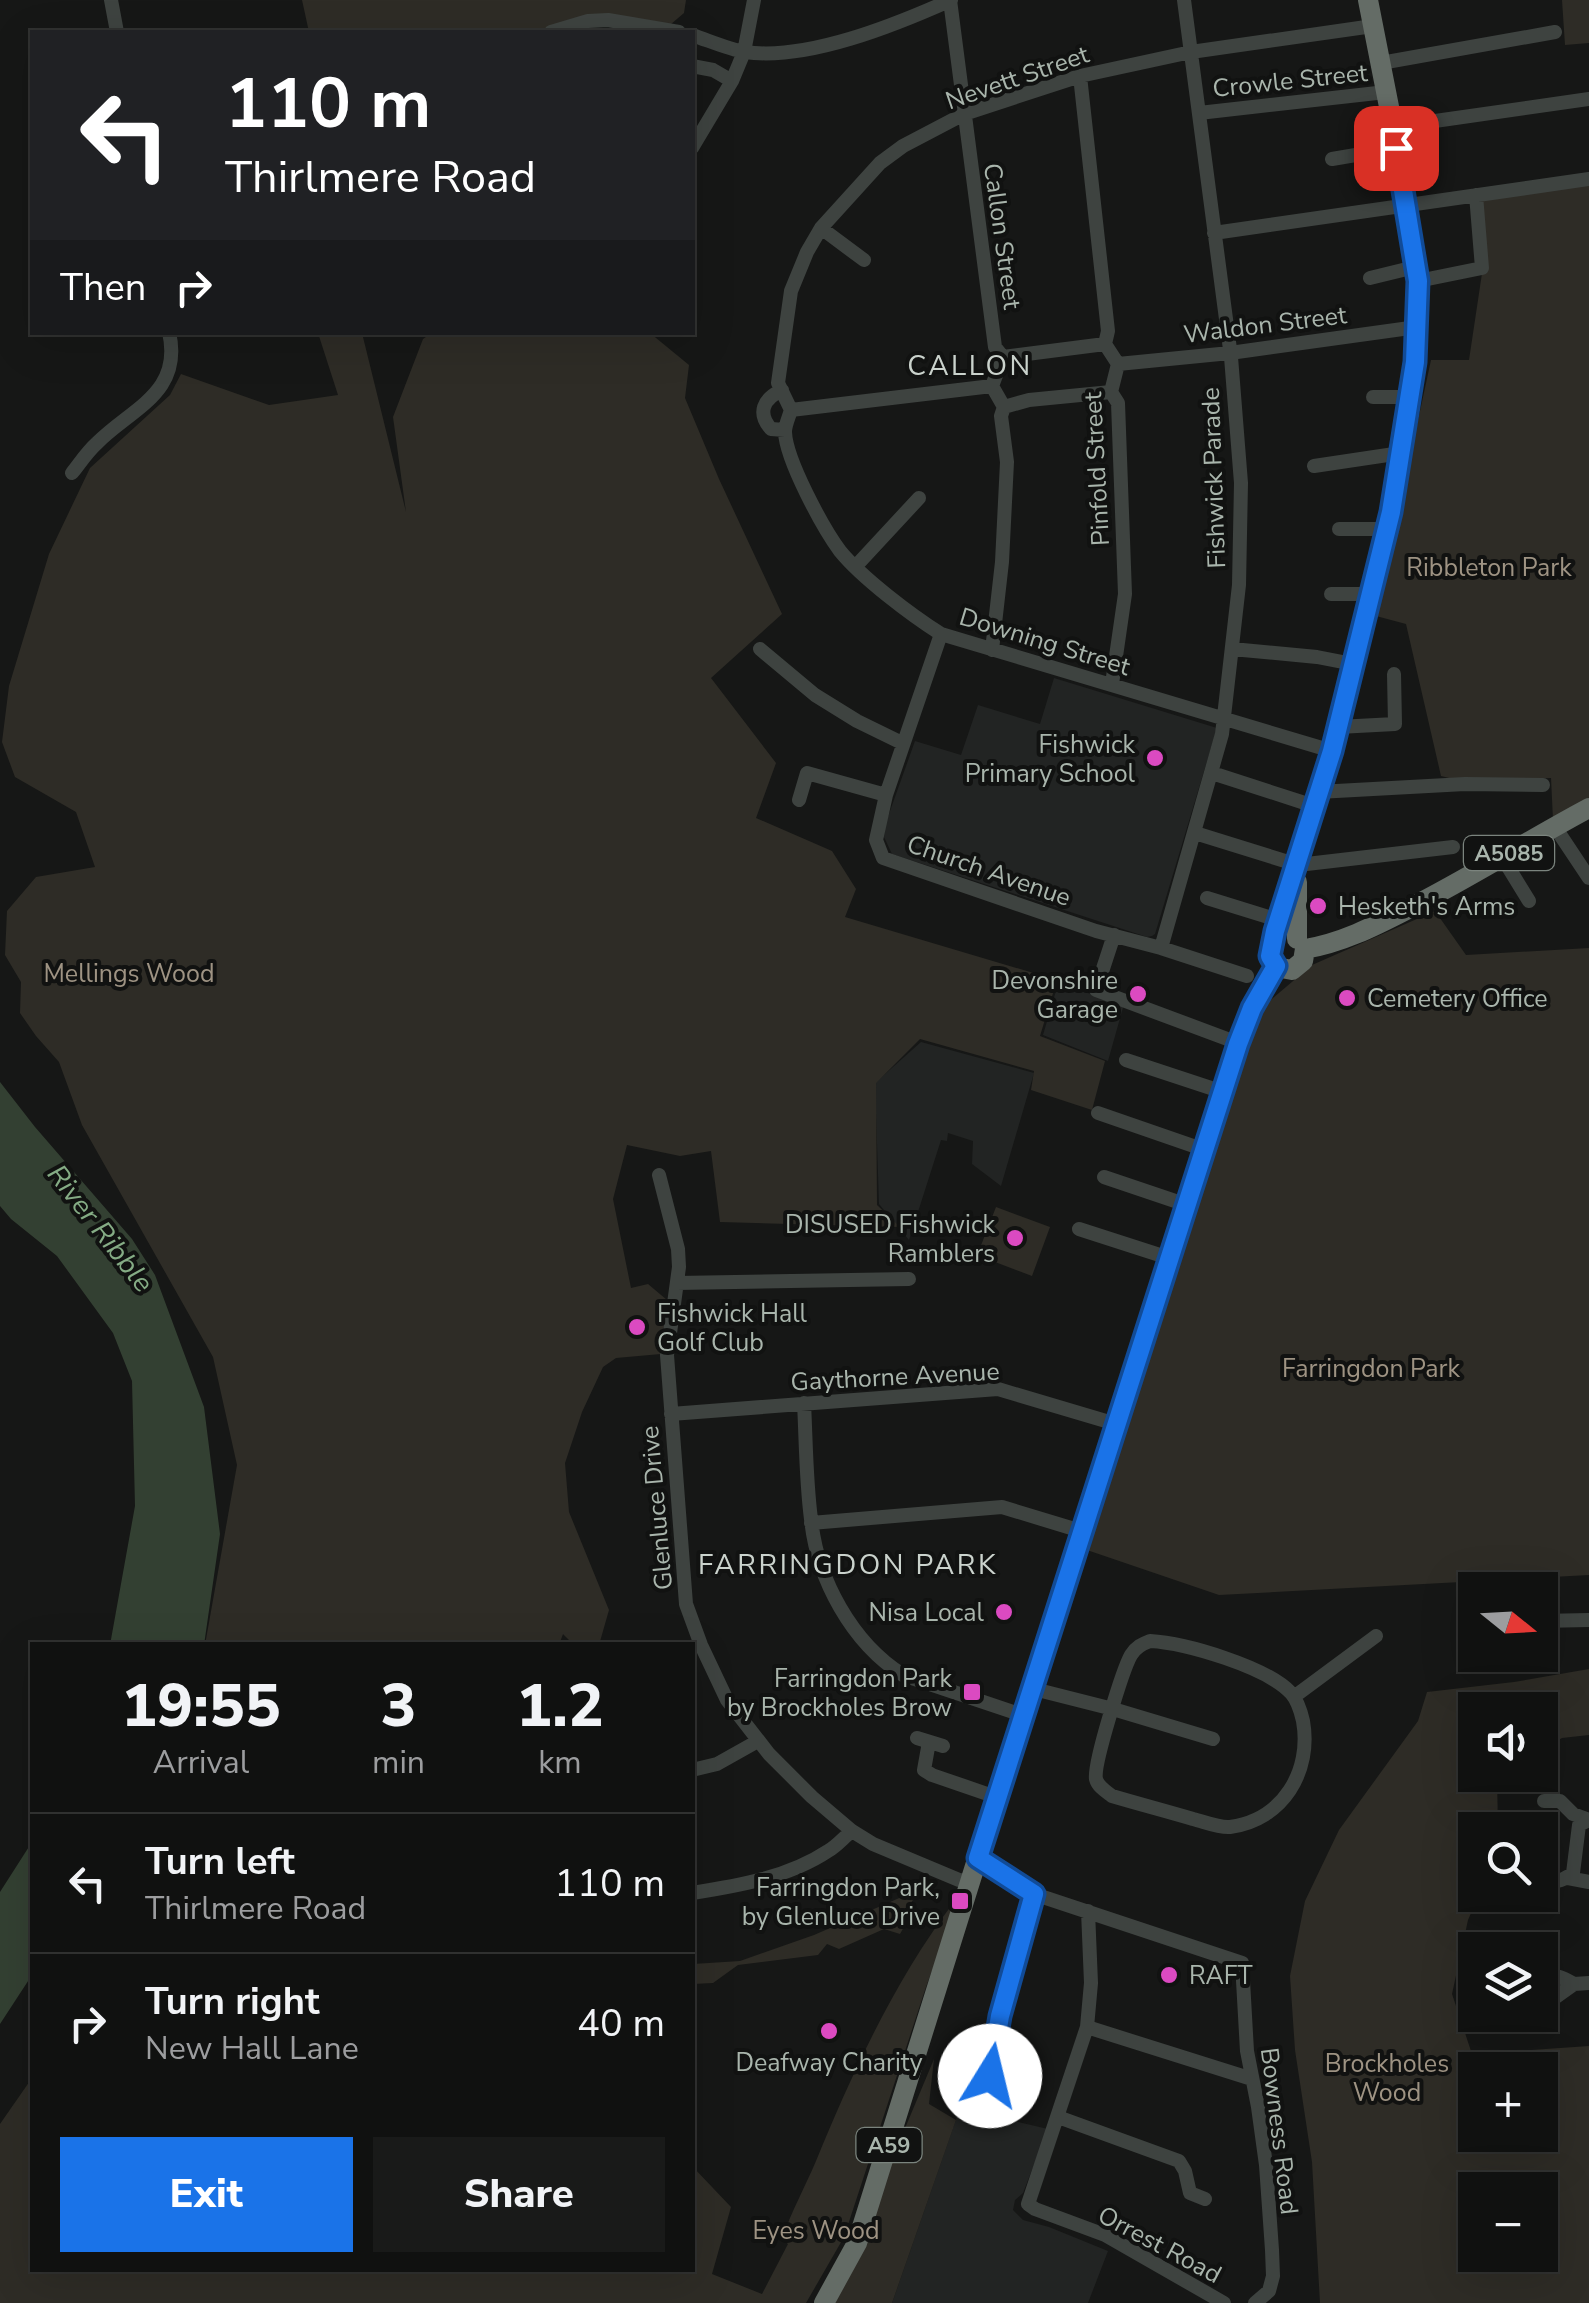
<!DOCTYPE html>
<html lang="en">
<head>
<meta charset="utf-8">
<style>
	:root { --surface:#101110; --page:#191a19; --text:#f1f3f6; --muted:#9c9d9f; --line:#303130; --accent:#1a73e8 }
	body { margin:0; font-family:"Nunito Sans",sans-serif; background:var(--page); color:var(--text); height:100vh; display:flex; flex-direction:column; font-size:38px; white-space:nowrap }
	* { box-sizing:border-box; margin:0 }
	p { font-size:32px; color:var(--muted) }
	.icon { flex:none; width:55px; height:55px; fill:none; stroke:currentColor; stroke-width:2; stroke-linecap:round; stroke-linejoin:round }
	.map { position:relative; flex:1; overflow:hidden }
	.side { position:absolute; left:30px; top:1642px; width:665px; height:630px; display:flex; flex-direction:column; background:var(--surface); border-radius:0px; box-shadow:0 10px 40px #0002,0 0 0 2px var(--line) }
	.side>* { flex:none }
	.hud { position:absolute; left:30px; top:30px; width:665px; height:305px; border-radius:0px; box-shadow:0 10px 40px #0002,0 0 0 2px var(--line); background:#202124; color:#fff; overflow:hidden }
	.needle { width:65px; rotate:108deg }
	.tools { position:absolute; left:1458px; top:1572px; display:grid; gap:20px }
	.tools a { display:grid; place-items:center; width:100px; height:100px; border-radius:0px; background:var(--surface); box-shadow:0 10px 40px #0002,0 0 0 2px var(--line); font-size:50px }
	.pin { position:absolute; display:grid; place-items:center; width:85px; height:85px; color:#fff; margin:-42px; border-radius:20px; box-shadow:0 5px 15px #0006 }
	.me { position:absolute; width:110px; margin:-55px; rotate:9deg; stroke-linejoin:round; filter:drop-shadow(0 0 8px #0008) }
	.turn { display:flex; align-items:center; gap:35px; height:210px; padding:0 30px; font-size:45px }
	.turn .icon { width:130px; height:130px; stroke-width:2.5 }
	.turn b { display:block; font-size:70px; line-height:85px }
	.then { display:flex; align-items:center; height:95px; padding:0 30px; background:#0003; gap:20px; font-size:38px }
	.eta { display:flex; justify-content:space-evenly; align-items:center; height:170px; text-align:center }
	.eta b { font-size:60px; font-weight:800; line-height:70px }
	.action { display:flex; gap:20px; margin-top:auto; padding:20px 30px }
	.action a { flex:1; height:115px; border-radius:0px; background:var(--accent); color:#fff; font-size:40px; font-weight:800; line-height:115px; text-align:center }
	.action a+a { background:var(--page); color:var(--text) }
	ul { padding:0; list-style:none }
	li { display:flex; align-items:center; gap:30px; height:140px; padding:0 30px; border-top:2px solid var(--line) }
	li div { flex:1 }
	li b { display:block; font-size:38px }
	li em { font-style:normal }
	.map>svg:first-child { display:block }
	.built { fill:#222423 }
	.green { fill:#2e2c26; fill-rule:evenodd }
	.water { fill:#334032 }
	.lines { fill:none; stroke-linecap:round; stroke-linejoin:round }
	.minor { stroke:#3e4340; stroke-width:14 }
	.highway { stroke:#646c66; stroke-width:20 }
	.route-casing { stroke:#114b97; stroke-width:25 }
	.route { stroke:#1a73e8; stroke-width:18 }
	.poi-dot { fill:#db4ac1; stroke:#111211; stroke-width:4 }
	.labels { text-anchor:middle; stroke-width:8; stroke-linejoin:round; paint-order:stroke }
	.shield { fill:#111211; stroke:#7b847e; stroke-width:2.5 }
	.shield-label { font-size:22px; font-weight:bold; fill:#a9b5ac }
	.street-label { font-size:25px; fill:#a9b5ac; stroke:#111211 }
	.park-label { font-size:25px; fill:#9e9383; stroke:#111211 }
	.poi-label { font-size:25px; fill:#a9b5ac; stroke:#111211; text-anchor:end }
	.neighbourhood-label { font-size:28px; letter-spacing:2.5px; fill:#cad2cc; stroke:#111211 }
	.water-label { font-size:28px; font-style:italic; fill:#85ac85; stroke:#111211 }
</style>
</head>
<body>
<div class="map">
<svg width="1589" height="2303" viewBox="0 0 1589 2303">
	<rect width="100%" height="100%" fill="#161716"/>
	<path class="built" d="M1054,678L1217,728L1155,934L1152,936L1147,937L892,854L884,837L885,825L915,741L961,755L978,705L1040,724Z
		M1058,984L1124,1004L1108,1061L1043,1035Z
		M921,1042L1034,1073L1001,1186L972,1164L973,1141L948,1133L947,1141L941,1140L909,1240L879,1204L875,1083Z
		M960,2108L996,2113V2117L1048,2129L1023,2193L1015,2200L1013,2210L1023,2220L1049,2227L1108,2251L1088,2303H892Z"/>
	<path class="green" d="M302,0H686L684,13L664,30L608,20L551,32H309Z
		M1562,0H1589V43L1565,45Z
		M1589,182V803L1553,820L1551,778L1461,781L1441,776L1406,624L1376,616L1431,360H1469L1484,260L1480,199Z
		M433,332L650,333L689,365L685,398L719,479L782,614L711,678L776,763L756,818L832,851L856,889L845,917L1057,980L1040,1036L1105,1061L1092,1110L1031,1090L1034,1071L920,1039L876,1083L877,1205L900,1227L720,1222L711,1151L680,1156L627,1145L613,1199L631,1288L648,1284L667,1300L661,1354L616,1358L603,1367L582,1412L565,1463L569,1512L609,1610L599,1645H574L563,1634L559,1645H205L237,1465L213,1357L82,1125L59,1062L36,1036L20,1013L21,982L5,955L7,911L36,877L95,867L76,812L15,777L2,742L9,686L49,554L90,468L170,395L181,374L269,405L338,395L318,333H362L406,512L393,417L423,339Z
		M1435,911L1466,955L1589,948V1575L1219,1595L1084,1549L1260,1009L1312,965Z
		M996,1207L1050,1227L1032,1276L982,1257L980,1248Z
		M1589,1669V1735L1562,1738L1540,1750V1710H1475V1775H1497L1498,1830H1475V1895H1486L1471,1913L1468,1920L1452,1994L1472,2054L1589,2046V2303H1320L1312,2162L1295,2050L1290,1976L1305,1901L1339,1830L1418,1721L1427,1692L1514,1682ZM1475,2070H1540V2135H1475ZM1475,2190H1540V2255H1475Z
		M920,1889L902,1917L908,1920L900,1934L884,1929L839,1949L827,1944L818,1955L738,1965L713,1983L693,1984V1964L740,1961L814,1935Z
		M954,1902L953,1914L926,1987L844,2237L806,2303H0V2124L32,2078V2270H692L693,2167L731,2207L712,2274L762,2294L788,2244L782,2239C791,2212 805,2187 816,2161C853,2071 895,1980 954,1902Z
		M934,2059L929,2104L956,2120L892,2303H823L857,2243Z"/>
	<path class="water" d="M0,1082L35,1127L132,1239L155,1275L204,1407L220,1534L204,1645H110L135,1506L132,1381L113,1333L57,1256L11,1219L0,1206Z
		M32,1842V1975L0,2024V1892Z"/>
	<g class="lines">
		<path class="minor" d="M111,0L117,32
			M950,0L995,347L1003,357
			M551,32L588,21L608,20L679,32
			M692,35C710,41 728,49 745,52C807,61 895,25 951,0
			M1381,63L1555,32
			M692,66L713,70L732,81
			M1080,76L1108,331L1105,344L1118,364L1111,392L1118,403L1125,594L1112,684
			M1199,113L1386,92
			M1393,127L1589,99
			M692,148L732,81L744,52L754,0
			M1332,159L1397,148
			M821,228L864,260
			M1214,233L1589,179
			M1370,278L1415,267
			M1418,281L1482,268L1476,195
			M1003,357L1105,344
			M1118,364L1230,353L1417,327
			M782,390C763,399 757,413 771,429L785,430
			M1373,397H1410
			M1004,407L1029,400L1111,392
			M791,410L778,383L791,291L807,252L821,228L880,163L903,146L964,114L1080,76L1191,52L1373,26
			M791,410C789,417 785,425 785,432C786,460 823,528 840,551C862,578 911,615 941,634L1332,751
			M791,410L992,386
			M1314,466L1401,453
			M72,473C80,463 87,452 97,443C132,408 183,393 169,332
			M1339,529H1387
			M855,567L919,498
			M1331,594H1372
			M760,649L815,695L857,721L902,743
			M1232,649L1317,657L1353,664
			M992,650L1002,562L1007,462L1001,416L1004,407L992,386L1003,357
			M1338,727L1395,724L1394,674
			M1212,773L1314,806
			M1318,792L1465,784L1543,785
			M886,795L941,634
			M799,800L807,773L886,795L876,840L883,858L1096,931L1161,948L1247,976
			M1555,827L1589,878
			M1195,833L1298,865L1453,847
			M1502,857L1529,901
			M1207,898L1278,920
			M1114,935L1096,990L1238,1043
			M1161,948L1222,734L1239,585L1241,483L1231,357L1184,0
			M1126,1060L1223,1092
			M1098,1113L1205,1150
			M659,1175L678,1249L679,1267L667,1355L686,1604L701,1645L727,1700L769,1754L812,1797L852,1831L873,1844L959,1880L971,1881
			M1104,1177L1187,1205
			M1079,1229L1169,1258
			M677,1283L909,1279
			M804,1403C806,1442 806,1481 811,1519C817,1579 852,1643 903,1675L1022,1715
			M671,1414L998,1389L1116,1424
			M811,1523L1002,1507L1081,1531
			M1540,1621L1589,1620
			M1150,1641C1186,1643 1267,1667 1291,1693C1298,1701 1301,1712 1303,1721C1312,1771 1283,1820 1230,1827C1219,1828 1205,1822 1193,1819C1166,1811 1139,1804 1112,1796C1107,1792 1098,1787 1096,1779C1093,1765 1123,1669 1131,1655C1136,1647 1142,1644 1150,1641Z
			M1030,1688L1113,1709L1213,1739
			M1295,1696L1376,1636
			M917,1738L943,1746
			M929,1742L924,1770L932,1775L996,1797
			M692,1770L717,1764L758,1741
			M978,1858L1034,1894L1242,1963L1247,2051L1258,2107L1266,2165L1272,2250L1273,2276L1269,2291L1255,2303
			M1540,1877C1551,1885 1563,1881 1573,1873L1579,1825L1589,1820L1573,1814L1560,1801H1544
			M1568,1878L1589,1882
			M692,1893C738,1886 789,1877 828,1851C837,1846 844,1837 852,1831
			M1088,1911L1091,1983L1087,2027L1028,2204L1035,2209L1105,2235L1224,2303
			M1540,1975C1554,1974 1562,1977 1574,1984
			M1540,1999H1553L1574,1984L1589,1983
			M1087,2027L1252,2079
			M985,2105L1000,2016L1034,1894
			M1058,2117L1179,2161L1185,2171L1190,2193L1205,2199"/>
		<path class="highway" d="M1297,939V882
			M1305,949L1303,961L1292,970L1276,967L1270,956L1278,920L1332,751L1372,594L1391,512L1415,363L1418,281L1393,127L1368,0
			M1305,949C1341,943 1373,927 1406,910C1468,879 1527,841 1589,808
			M824,2303L857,2243L1027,1700L1238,1043C1249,1016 1259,990 1276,967"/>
	</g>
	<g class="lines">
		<defs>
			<path id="route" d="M990,2076L1000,2016L1034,1894L978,1858L1238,1044L1252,1008L1276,966L1270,956L1275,931L1332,751L1391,512L1415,362L1418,281L1396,148"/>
		</defs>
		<use href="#route" class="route-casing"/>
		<use href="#route" class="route"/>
	</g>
	<g class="poi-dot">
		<circle cx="1155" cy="758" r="10"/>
		<circle cx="1318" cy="906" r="10"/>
		<circle cx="1138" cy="994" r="10"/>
		<circle cx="1347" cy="998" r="10"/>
		<circle cx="1015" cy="1238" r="10"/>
		<circle cx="637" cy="1327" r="10"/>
		<circle cx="1004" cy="1612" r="10"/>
		<rect x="962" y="1682" width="20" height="20" rx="5"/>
		<rect x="950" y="1891" width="20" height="20" rx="5"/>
		<circle cx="1169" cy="1975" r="10"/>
		<circle cx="829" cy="2031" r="10"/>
	</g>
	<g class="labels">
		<g class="shield">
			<rect x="1464" y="836" width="90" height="34" rx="8"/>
			<rect x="856.5" y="2128" width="65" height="34" rx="8"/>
		</g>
		<g class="shield-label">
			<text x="1509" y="861">A5085</text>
			<text x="889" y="2153">A59</text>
		</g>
		<g class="street-label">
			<text transform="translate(1017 77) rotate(-19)" y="9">Nevett Street</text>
			<text transform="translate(1290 80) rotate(-6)" y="9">Crowle Street</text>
			<text transform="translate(1003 236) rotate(82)" y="9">Callon Street</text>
			<text transform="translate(1265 324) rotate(-7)" y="9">Waldon Street</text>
			<text transform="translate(1096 469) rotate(-93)" y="9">Pinfold Street</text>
			<text transform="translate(1213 478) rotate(-92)" y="9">Fishwick Parade</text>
			<text transform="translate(1045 641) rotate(17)" y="9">Downing Street</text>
			<text transform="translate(989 870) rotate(19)" y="9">Church Avenue</text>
			<text transform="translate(895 1376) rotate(-3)" y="9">Gaythorne Avenue</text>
			<text transform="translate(656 1508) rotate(-95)" y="9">Glenluce Drive</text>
			<text transform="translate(1280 2131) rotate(83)" y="9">Bowness Road</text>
			<text transform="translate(1160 2244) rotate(28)" y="9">Orrest Road</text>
		</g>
		<g class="park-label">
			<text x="1489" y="576">Ribbleton Park</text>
			<text x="129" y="982">Mellings Wood</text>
			<text x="1371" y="1377">Farringdon Park</text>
			<text x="1387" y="2072">Brockholes<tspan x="1387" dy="29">Wood</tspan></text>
			<text x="816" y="2239">Eyes Wood</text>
		</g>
		<g class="poi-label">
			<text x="1135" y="753">Fishwick<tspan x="1135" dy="29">Primary School</tspan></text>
			<text x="1338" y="915" text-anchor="start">Hesketh's Arms</text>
			<text x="1118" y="989">Devonshire<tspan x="1118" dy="29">Garage</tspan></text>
			<text x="1367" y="1007" text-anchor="start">Cemetery Office</text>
			<text x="995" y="1233">DISUSED Fishwick<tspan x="995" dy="29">Ramblers</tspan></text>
			<text x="657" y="1322" text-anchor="start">Fishwick Hall<tspan x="657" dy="29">Golf Club</tspan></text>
			<text x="984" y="1621">Nisa Local</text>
			<text x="952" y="1687">Farringdon Park<tspan x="952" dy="29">by Brockholes Brow</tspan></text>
			<text x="940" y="1896">Farringdon Park,<tspan x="940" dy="29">by Glenluce Drive</tspan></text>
			<text x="1189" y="1984" text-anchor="start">RAFT</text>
			<text x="829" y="2071" text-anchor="middle">Deafway Charity</text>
		</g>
		<g class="neighbourhood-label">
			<text x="970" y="375">CALLON</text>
			<text x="848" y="1574">FARRINGDON PARK</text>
		</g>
		<g class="water-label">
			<text transform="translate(101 1228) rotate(52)" y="10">River Ribble</text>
		</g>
	</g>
</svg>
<div class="tools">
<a><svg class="needle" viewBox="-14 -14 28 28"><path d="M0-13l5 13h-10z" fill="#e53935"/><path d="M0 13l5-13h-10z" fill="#9c9d9f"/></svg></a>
<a><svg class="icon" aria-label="sound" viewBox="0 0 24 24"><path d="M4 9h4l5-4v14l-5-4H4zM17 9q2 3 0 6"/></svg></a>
<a><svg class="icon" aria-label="search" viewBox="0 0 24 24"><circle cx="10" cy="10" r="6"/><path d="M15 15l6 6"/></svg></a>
<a><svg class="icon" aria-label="layers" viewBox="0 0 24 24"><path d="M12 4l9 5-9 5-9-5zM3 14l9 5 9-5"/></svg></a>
<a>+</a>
<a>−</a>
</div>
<div class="pin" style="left:1396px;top:148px;background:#d93025"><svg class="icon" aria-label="arrive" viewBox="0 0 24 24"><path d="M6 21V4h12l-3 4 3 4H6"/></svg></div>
<svg class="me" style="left:990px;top:2076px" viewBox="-20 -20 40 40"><circle r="19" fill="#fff"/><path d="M0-13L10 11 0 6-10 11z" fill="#1a73e8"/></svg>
<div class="hud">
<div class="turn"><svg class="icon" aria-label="left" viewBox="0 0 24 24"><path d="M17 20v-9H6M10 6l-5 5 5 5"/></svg><div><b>110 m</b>Thirlmere Road</div></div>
<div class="then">Then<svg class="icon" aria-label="right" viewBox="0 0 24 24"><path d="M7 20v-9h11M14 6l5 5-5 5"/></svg></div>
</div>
<section class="side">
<div class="eta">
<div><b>19:55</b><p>Arrival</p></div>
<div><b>3</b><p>min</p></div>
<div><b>1.2</b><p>km</p></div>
</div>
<ul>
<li><svg class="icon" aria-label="left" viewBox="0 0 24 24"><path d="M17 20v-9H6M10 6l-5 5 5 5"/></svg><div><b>Turn left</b><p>Thirlmere Road</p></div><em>110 m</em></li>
<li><svg class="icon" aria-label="right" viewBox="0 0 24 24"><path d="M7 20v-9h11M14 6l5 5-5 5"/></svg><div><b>Turn right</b><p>New Hall Lane</p></div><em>40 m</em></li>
</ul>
<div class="action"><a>Exit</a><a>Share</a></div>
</section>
</div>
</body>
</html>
